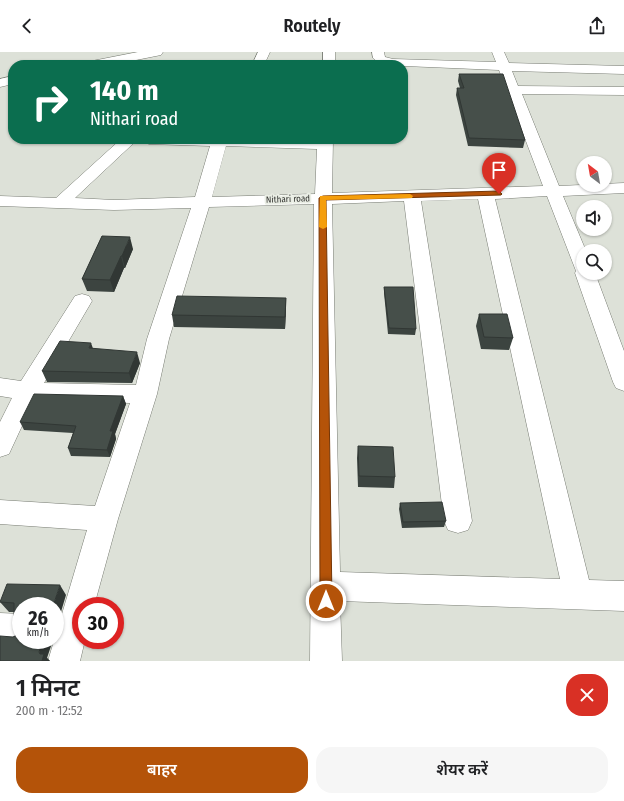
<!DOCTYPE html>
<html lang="hi">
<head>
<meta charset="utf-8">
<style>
	:root { --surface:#fff; --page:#f6f6f6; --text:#202124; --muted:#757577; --accent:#b45309 }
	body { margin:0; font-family:"Fira Sans Condensed","Noto Sans Devanagari",sans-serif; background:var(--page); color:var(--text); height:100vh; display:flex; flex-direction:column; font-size:15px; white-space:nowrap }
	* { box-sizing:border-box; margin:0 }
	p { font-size:13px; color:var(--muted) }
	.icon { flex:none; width:22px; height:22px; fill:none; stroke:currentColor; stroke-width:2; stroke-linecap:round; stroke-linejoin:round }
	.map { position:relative; height:609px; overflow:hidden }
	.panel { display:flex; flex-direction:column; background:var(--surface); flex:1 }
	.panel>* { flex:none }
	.guide { position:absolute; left:8px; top:8px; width:400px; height:84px; border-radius:16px; box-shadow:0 1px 3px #0004; background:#0b6e4f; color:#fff; overflow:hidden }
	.needle { width:26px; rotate:329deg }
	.fabs { position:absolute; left:576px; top:104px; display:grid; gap:8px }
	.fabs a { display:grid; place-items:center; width:36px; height:36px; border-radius:50%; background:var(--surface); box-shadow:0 1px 3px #0004; font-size:20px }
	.speed { position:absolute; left:12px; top:545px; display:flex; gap:8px; font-size:20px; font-weight:700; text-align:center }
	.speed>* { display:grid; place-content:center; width:52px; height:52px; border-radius:50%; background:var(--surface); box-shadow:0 1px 3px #0004; line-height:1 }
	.speed small { font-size:10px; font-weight:400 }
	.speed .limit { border:6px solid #d22; background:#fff; color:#111 }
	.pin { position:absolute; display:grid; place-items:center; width:34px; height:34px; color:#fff; margin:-41px -17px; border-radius:50% 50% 50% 0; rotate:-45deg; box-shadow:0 0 4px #0007 }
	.pin .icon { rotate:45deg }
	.me { position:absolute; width:44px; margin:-22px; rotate:0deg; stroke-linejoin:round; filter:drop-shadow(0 0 3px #0008) }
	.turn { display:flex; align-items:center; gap:14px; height:84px; padding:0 16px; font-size:18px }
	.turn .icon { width:52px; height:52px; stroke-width:2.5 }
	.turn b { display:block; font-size:28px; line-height:34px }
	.round { display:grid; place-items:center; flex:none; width:42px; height:42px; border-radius:16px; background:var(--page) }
	.headline { display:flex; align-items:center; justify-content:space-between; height:68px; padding:0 16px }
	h1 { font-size:24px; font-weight:600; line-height:30px }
	.primary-button { display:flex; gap:8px; margin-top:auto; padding:8px 16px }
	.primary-button a { flex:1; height:46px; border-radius:16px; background:var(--accent); color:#fff; font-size:16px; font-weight:600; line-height:46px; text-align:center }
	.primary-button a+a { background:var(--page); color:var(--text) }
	header { display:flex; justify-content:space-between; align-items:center; height:52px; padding:0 16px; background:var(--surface); font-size:18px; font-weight:600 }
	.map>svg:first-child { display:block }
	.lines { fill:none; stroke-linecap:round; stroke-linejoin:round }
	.street-casing { stroke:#787c73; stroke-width:1 }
	.street { fill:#fff; fill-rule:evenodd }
	.wall { fill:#3c4440 }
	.shaded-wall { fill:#313734 }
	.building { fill:#464f4a; stroke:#313734 }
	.route { fill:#b45309; stroke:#753606 }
	.slow { fill:#f59e0b }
	.labels { text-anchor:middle; stroke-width:4; stroke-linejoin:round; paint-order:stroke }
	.far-street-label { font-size:9px; fill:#31322f; stroke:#eaeee5 }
</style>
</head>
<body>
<header><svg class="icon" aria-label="back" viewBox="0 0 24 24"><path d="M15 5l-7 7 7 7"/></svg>Routely<svg class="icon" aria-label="share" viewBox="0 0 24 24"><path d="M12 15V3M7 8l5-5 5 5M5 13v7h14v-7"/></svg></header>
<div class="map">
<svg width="624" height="609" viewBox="0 0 624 609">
	<rect width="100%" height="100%" fill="#dde1d8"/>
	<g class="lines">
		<defs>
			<path id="street" d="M138,0H163L161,3L111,13H86L87,10L92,9Z
				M258,0H270L264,13H252Z
				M323,0H335V13H323Z
				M372,0H384L385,5L393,7L496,10L492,0H504L509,11L624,14V22L512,19L518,34L624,35V43L522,42L559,134L624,131V141L563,144L586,199H583V221H595L624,299V339L616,336L613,330L575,221L576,219L547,144L495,147L589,528L624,529V559L340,549L342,609H310L314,152L209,155L169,287L157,342L118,467L94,554H81V588H85L80,609H48L87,478L0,472V448L95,454L130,351L34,348L9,402L0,405V370L12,346L0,344V326L21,329L75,244L82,242L89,244L92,249L44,331L136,333L147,287L191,156L114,158L0,154V144L56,146L121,87H138L75,146L114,148L195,145L210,94L149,92L144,90L141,87H333L332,141L543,134L499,18L381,13L373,6ZM226,94L317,97L315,142L212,145ZM478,147L560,527L340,520L332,152L404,149L444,469L448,478L458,481L468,478L472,469L421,149Z
				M13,24V32L0,35V27Z
				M0,561L21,562V588H31L21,592L0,591Z"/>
		</defs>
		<use href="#street" class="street-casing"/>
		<use href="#street" class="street"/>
	</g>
	<path class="wall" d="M459,22L525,88L523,96L468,94L456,43L457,36H460L458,29Z
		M102,184L133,197L125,216H124L114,240L87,239L82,227Z
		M384,235L416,277L415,283L388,282L384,241Z
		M286,246V258L285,277L174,275L172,263Z
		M479,262L513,286L509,298L481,297L476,274Z
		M92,296L140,311L132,331L47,330L42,319Z
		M123,344L126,352L115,382L116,387L110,405L71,404L68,396L73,381L24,378L20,370Z
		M358,394L395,425L394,436L358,435L357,406Z
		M400,451L446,469L444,475L402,476L399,457Z
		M66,543L21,554V588L47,606L50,609H0L13,585L19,582L14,577V560H9L0,550Z"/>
	<path class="shaded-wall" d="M130,185L133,197L125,216L122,204Z
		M121,204L124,216L114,240L110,228Z
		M286,246V258L285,277V265Z
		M91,291L95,302L89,296Z
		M137,300L140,311L132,331L129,321Z
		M123,344L126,352L115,382L116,387L110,405L107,398L110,379Z
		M60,533L66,543L55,580V554H53Z
		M43,588H53L47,606L50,609H42L39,600Z"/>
	<path class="building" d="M459,22H503L525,88L469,86L457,36H464Z
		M102,184L130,185L122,204H121L110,228L82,227Z
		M384,235H413L416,277L389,276Z
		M177,244L286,246L285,265L172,263Z
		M479,262H507L513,286L484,285Z
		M60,289L91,291L89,296L137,300L129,321L42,319Z
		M34,342L123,344L110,379H113L107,398L68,396L76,374L20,370Z
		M358,394L393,395L395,425L359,424Z
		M442,450L446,469L403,470L400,451Z
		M7,532L60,533L53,554H21V577H14V551L0,550Z
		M21,581V588H43L39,600L40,602H44L42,609H0V584L13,585Z"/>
	<path class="route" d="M499,139L502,142L501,143L326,148L332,549L330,553L326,555L322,553L320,549L319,146L323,144Z"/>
	<path class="slow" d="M410,142L413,144L412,146L326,148L327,175L323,177L319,175L320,144Z"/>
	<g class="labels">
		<g class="far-street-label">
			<text transform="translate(288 147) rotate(-2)" y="3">Nithari road</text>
		</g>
	</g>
</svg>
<div class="fabs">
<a><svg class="needle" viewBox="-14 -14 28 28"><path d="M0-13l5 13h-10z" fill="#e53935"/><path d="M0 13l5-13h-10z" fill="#757577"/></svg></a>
<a><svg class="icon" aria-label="sound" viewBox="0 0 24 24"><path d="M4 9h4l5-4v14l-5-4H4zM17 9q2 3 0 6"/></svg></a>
<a><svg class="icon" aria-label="search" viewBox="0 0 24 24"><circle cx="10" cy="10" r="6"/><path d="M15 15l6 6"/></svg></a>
</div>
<div class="speed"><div>26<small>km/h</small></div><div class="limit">30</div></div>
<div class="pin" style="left:499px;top:142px;background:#d93025"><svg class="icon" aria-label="arrive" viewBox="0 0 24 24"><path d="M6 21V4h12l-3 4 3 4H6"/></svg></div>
<svg class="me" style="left:326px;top:549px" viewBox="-20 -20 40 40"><circle r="17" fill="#b45309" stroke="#fff" stroke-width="3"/><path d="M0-11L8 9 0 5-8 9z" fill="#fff"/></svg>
<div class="guide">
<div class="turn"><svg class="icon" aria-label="right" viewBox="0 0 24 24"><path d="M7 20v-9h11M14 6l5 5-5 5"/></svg><div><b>140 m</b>Nithari road</div></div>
</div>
</div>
<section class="panel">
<div class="headline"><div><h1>1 मिनट</h1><p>200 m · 12:52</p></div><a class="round" style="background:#d93025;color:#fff"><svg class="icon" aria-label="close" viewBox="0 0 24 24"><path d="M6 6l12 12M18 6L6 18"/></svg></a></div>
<div class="primary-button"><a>बाहर</a><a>शेयर करें</a></div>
</section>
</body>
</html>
